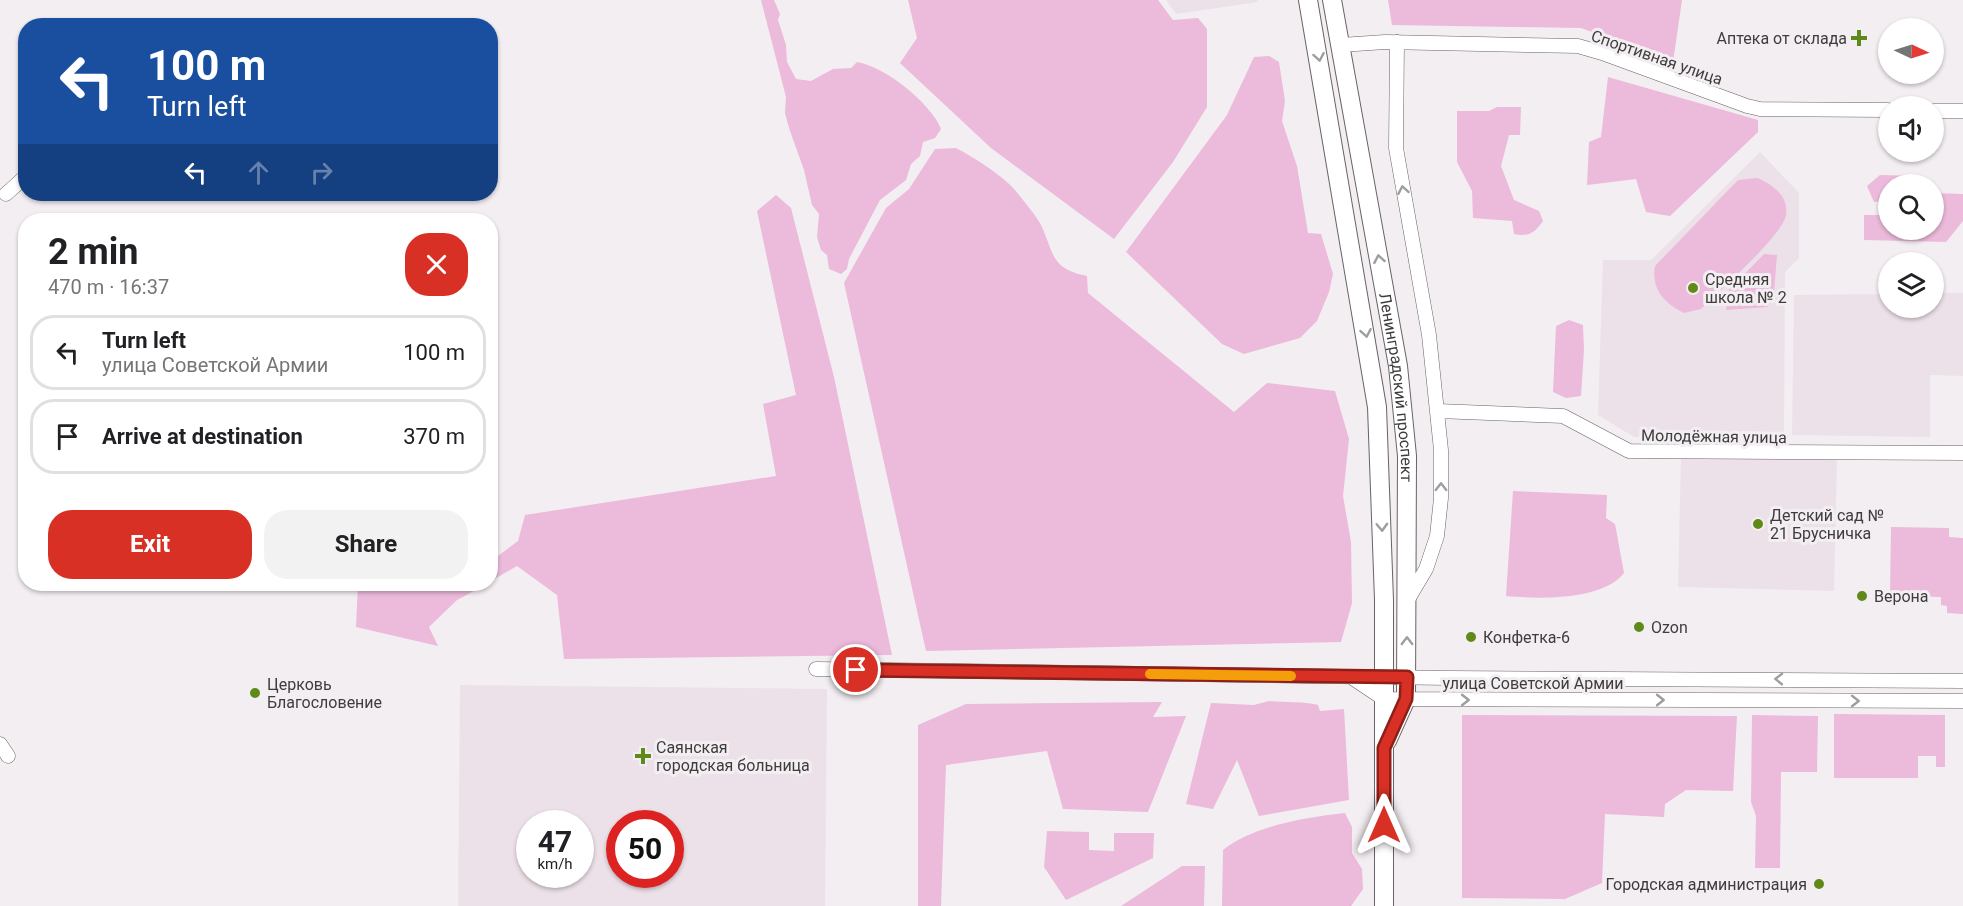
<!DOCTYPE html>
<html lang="en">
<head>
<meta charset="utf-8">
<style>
	:root { --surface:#fff; --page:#f2f2f2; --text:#202124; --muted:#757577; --line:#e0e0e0; --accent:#d93025 }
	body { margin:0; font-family:Roboto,sans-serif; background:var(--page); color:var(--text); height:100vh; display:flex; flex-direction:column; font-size:22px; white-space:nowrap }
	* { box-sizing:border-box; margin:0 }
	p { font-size:20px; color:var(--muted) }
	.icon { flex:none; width:33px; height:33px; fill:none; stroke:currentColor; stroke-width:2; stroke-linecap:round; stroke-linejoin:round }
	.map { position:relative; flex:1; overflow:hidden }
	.panel { position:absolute; left:18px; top:213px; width:480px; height:378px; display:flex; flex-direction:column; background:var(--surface); border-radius:24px; box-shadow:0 2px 4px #0004 }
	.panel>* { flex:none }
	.top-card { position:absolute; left:18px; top:18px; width:480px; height:183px; border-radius:24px; box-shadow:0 2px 4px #0004; background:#1a4fa0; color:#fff; overflow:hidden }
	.needle { width:39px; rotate:94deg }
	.controls { position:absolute; left:1878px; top:18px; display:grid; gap:12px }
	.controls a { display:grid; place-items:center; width:66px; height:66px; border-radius:50%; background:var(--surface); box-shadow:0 2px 4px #0004; font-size:30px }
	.speed { position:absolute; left:516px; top:810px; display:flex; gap:12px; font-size:30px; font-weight:700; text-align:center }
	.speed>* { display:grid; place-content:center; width:78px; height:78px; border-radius:50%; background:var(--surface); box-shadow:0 2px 4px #0004; line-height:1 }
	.speed small { font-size:15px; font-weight:400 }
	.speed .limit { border:9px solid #d22; background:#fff; color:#111 }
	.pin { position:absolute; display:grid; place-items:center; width:51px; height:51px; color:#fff; margin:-26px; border:3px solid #fff; border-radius:50%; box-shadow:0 2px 6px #0007 }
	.me { position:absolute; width:66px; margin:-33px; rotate:0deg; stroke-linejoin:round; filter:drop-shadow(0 0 4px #0008) }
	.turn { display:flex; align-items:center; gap:21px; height:126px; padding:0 30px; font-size:27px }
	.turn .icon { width:78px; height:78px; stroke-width:2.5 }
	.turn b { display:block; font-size:42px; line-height:51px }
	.lanes { display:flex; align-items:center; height:57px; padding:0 30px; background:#0003; justify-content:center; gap:30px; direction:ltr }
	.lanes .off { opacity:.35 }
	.round { display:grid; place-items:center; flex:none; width:63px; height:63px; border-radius:24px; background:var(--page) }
	.summary { display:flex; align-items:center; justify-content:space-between; height:102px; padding:0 30px }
	h1 { font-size:36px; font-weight:700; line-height:45px }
	.action { display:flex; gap:12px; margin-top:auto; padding:12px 30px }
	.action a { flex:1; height:69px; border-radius:24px; background:var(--accent); color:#fff; font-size:24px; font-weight:700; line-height:69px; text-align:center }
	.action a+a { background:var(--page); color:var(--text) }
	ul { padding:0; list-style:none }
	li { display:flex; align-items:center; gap:18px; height:75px; margin:0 12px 9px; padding:0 18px; border:3px solid var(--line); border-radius:24px }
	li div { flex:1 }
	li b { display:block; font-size:22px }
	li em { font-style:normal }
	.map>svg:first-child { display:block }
	.built { fill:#ece1e8; fill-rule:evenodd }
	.green { fill:#ecbadb }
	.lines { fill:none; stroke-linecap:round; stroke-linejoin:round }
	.minor-casing { stroke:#676366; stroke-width:15 }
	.major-casing { stroke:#676366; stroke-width:20 }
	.minor { stroke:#fff; stroke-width:14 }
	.major { stroke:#fff; stroke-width:18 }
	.oneway { stroke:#9e9e9e }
	.route-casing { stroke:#8d1f18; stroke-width:15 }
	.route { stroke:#d93025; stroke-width:10 }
	.slow { stroke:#f59e0b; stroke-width:10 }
	.poi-dot { fill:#5f8a19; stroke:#f3eef1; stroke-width:2 }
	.labels { text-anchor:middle; stroke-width:6; stroke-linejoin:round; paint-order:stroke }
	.poi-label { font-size:16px; fill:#3e3c3d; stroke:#f3eef1; text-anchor:start }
	.street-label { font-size:16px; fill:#3e3c3d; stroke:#f3eef1 }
</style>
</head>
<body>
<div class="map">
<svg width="1963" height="906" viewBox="0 0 1963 906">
	<rect width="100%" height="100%" fill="#f3eef1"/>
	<path class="built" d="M1166,0H1257L1258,2L1176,14Z
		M1760,152L1799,193V258L1785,272L1784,434L1634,437L1598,415L1603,260H1651Z
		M1934,293H1963V376L1930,375V437L1792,435L1794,295L1888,294V308H1934Z
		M1681,457L1837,460L1834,591L1678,587Z
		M460,685L827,689L825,906H458ZM530,824H580V874H530ZM620,824H670V874H620Z"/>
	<path class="green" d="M761,0H774L780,14L778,20L786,45L787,62L796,79L811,81L833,69L851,68L857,62C884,66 931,103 941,129L935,138L923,142L920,156L911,164L906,180L880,200L849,259L847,269L841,274L829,269L827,255L821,250L817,237L819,214L812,205L804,170L789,128L785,113L786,97Z
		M908,0H1158L1173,20L1198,18L1207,29V107L1173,162L1114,239L991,148L900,63L917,38Z
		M1388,0H1682L1673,62L1581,28L1392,25Z
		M1269,56L1279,62L1285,101L1282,121L1297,166L1308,233L1321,234L1333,274L1329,292L1317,321L1300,338L1244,354L1222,344L1126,252L1227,115L1254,57Z
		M1608,77L1758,120V132L1670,216L1646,212L1636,179L1587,185L1589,142L1601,137Z
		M1497,107H1521L1520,135H1509L1501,166L1514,200L1539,211L1543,221C1535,233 1528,237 1514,234L1512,221L1473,218L1472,191L1457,162V111H1489Z
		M956,148C975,158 1007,178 1019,195C1026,204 1037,217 1041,225C1055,255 1050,268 1087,276L1088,293L1234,412L1267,383L1335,391L1349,439L1343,496L1351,542L1352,603L1341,642L926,651L844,283L886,208L909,189L935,149Z
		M1880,175L1918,176L1925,184H1888V201L1874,202L1867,186Z
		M1757,178C1772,184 1789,196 1786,215C1783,235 1718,292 1701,309L1684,313C1664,303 1651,289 1655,266L1738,180Z
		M1934,193L1963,194V221L1946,242L1864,240V215H1888V230H1934Z
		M776,195L791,208L834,377L892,655L564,659L557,595L517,566L491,581V561L518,541L525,515L776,476L763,404L796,395L757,211Z
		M1764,254L1777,255L1774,293L1768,307L1726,310L1729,290Z
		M1569,320L1583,325L1584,350L1581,396L1566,398L1553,392L1556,326Z
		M1513,491L1607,495L1606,518L1615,524L1624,573C1602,601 1538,599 1506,596Z
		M1891,527L1949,528V537L1963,538V614L1947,613V606L1941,605V597L1890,596Z
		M358,584H487L457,600L429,627L438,646L356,627Z
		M1269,701C1285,703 1303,701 1318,705L1320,711L1344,709L1349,800L1259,816L1237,760L1213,809L1186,804L1211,703L1254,705Z
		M1162,702L1153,717L1186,716L1148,812L1063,809L1047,751L946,765L941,906H918V725L966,704Z
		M1834,714L1945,715V767H1936V756H1918V778H1834Z
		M1462,715L1737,716L1733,791L1686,790L1665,804L1664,817L1605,814L1602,883L1565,899L1462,898Z
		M1752,715L1818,716L1817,772H1781L1780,868H1755L1756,816L1751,802Z
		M1345,813L1352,827V853L1362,869L1363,889L1351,906H1222L1223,850C1252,826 1308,817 1345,813Z
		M1047,831L1089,832V850L1114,851V833H1154L1153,858L1066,900L1044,867Z
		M1182,866H1205L1204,906H1121Z"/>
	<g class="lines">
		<defs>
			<path id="minor" d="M1397,42L1396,148L1429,335L1441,450V498L1437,536L1426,569L1407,601
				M1341,45L1385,42L1578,46L1602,53L1747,106L1760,109L1888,110
				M1934,111H1963
				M6,194L26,176
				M1438,411L1563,416L1629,451L1963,453
				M816,669L1449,678L1963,681
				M1351,677L1384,699L1963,701
				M0,744L8,756"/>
			<g id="major">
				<path d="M1308,0L1377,407L1384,600V906"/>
				<path id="s1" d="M1332,0L1398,366L1407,456L1406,699L1387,741"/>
			</g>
		</defs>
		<use href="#minor" class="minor-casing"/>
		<use href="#major" class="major-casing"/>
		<use href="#minor" class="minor"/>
		<use href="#major" class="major"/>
	</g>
	<defs><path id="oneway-chevron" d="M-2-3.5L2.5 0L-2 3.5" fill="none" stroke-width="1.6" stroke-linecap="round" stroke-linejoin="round" transform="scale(1.5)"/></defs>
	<g class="oneway">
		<use href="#oneway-chevron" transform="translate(1319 57) rotate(80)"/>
		<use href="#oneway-chevron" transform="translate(1403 190) rotate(-100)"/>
		<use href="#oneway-chevron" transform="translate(1379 259) rotate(-100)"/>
		<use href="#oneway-chevron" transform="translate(1366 333) rotate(80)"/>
		<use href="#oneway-chevron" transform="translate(1441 487) rotate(-90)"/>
		<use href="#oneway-chevron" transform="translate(1382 527) rotate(88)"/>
		<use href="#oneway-chevron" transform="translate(1407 641) rotate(-90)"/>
		<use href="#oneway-chevron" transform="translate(1779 679) rotate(-179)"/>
		<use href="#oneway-chevron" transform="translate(1465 700)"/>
		<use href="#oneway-chevron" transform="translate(1660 700)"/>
		<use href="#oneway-chevron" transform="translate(1855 701)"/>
	</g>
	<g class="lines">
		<defs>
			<path id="route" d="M856,670L1407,677L1406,699L1384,748V825"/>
		</defs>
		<use href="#route" class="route-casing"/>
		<use href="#route" class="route"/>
		<path class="slow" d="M1150,674L1291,676"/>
	</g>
	<g class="poi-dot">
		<path d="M1856 29h6v6h6v6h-6v6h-6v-6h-6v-6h6z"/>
		<circle cx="1693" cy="288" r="6"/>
		<circle cx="1758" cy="524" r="6"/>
		<circle cx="1862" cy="596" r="6"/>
		<circle cx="1639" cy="627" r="6"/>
		<circle cx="1471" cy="637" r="6"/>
		<circle cx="255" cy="693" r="6"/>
		<path d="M640 747h6v6h6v6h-6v6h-6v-6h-6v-6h6z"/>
		<circle cx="1819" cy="884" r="6"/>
	</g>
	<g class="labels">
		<g class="poi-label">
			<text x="1847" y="44" text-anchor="end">Аптека от склада</text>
			<text x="1705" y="285">Средняя<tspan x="1705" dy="18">школа № 2</tspan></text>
			<text x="1770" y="521">Детский сад №<tspan x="1770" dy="18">21 Брусничка</tspan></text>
			<text x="1874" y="602">Верона</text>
			<text x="1651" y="633">Ozon</text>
			<text x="1483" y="643">Конфетка-6</text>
			<text x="267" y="690">Церковь<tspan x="267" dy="18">Благословение</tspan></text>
			<text x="656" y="753">Саянская<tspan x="656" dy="18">городская больница</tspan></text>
			<text x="1807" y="890" text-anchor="end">Городская администрация</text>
		</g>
		<g class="street-label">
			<text transform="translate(1657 57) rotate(19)" y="6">Спортивная улица</text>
			<text dy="6" stroke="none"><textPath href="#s1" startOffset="393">Ленинградский проспект</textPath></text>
			<text transform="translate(1714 436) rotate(1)" y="6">Молодёжная улица</text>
			<text x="1533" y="689">улица Советской Армии</text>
		</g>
	</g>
</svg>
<div class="controls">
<a><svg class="needle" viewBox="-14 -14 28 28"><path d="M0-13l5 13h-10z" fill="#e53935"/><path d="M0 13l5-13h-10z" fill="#757577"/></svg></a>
<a><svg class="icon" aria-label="sound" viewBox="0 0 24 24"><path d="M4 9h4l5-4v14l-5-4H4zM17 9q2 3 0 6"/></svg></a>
<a><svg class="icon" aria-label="search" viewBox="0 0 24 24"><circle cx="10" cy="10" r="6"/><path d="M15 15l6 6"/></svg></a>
<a><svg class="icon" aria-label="layers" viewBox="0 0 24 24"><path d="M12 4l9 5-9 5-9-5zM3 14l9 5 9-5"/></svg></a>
</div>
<div class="speed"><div>47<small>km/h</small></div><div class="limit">50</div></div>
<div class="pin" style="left:856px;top:670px;background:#d93025"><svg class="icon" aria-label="arrive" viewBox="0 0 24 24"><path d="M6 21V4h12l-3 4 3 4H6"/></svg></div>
<svg class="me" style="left:1384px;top:825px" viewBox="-20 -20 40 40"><path d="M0-17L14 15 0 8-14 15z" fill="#d93025" stroke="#fff" stroke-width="4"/></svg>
<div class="top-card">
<div class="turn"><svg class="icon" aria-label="left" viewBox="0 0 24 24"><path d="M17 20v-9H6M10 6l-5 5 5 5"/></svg><div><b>100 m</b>Turn left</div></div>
<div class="lanes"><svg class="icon" aria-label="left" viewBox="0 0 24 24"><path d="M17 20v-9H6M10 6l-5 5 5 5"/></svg><svg class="icon off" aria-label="ahead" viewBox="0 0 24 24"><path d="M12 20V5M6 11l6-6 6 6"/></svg><svg class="icon off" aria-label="right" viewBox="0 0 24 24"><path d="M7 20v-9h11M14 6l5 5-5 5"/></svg></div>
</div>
<section class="panel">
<div class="summary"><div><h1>2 min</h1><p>470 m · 16:37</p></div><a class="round" style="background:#d93025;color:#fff"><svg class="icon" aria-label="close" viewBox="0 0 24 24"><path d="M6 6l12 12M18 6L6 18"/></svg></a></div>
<ul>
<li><svg class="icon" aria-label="left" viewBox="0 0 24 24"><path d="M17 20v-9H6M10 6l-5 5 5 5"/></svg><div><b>Turn left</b><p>улица Советской Армии</p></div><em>100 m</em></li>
<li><svg class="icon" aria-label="arrive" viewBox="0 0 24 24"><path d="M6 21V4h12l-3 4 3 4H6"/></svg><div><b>Arrive at destination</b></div><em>370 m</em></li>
</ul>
<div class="action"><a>Exit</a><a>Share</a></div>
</section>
</div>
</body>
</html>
